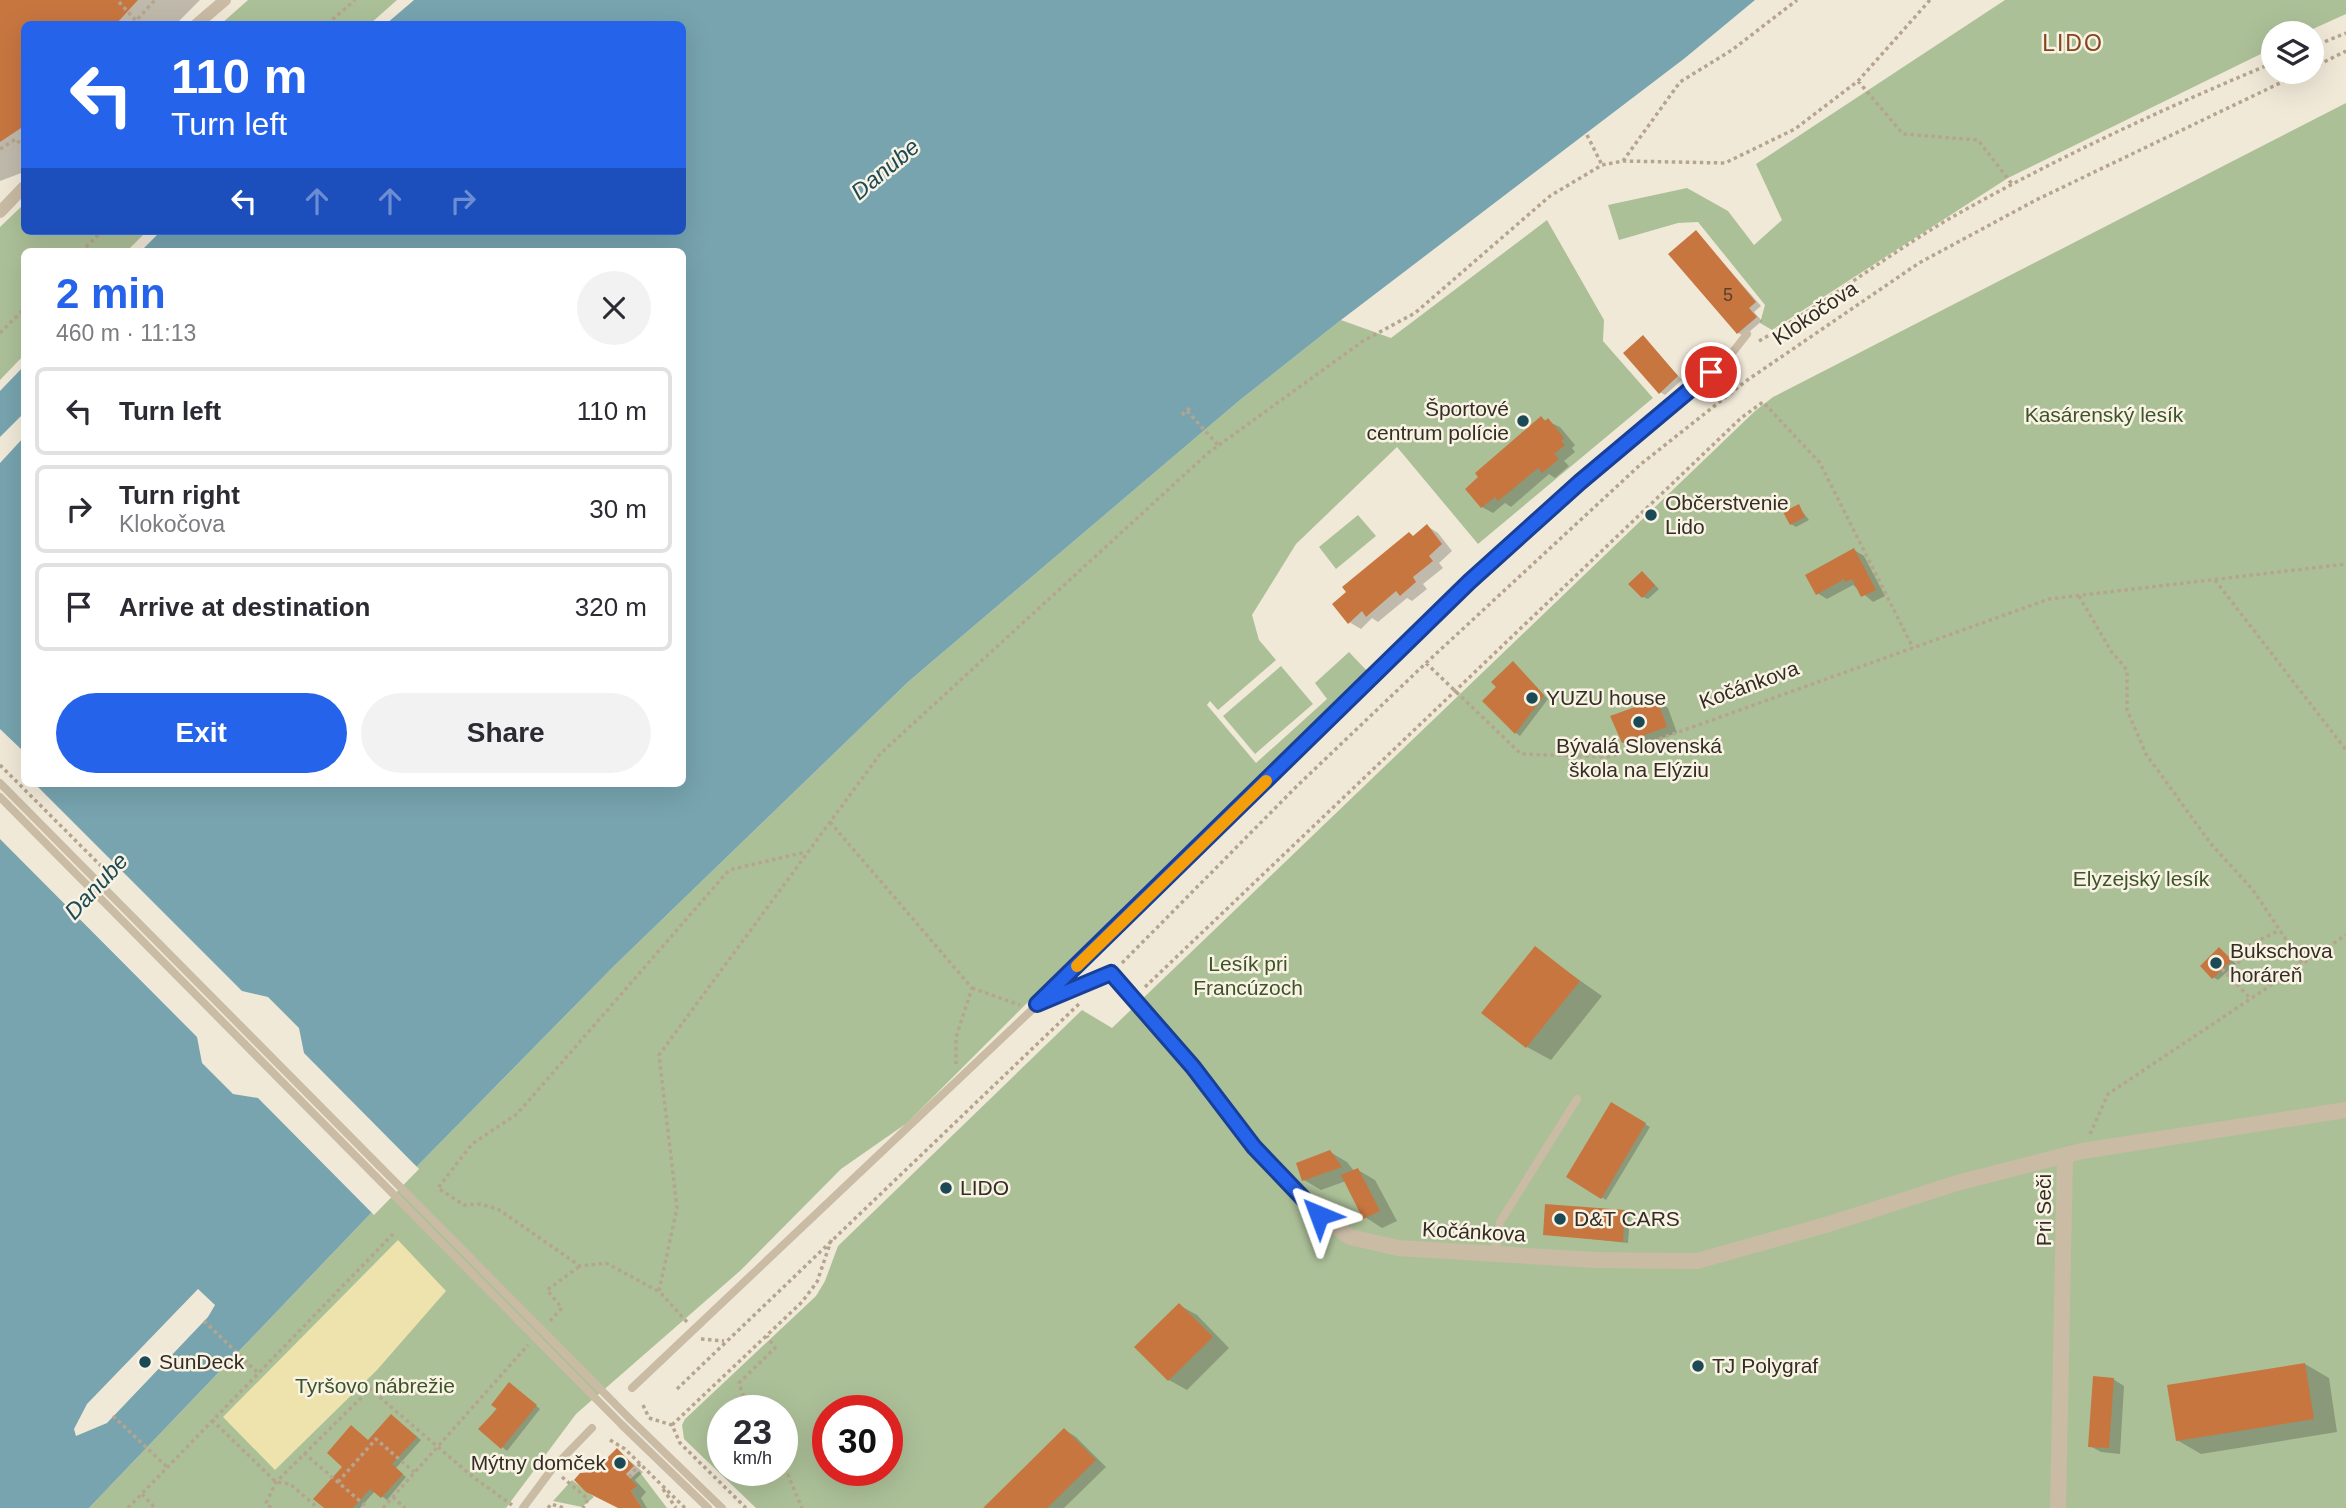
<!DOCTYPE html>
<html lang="en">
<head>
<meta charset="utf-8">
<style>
	:root { --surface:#fff; --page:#f2f2f3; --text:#2b2b33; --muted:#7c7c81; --line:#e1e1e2; --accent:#2563eb }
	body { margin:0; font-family:Arial,sans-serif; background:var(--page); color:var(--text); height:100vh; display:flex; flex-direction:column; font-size:26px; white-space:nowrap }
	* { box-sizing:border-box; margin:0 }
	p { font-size:23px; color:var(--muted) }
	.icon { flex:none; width:38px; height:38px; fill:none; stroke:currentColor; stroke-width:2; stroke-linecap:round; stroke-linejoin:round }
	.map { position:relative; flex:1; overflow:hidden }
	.sheet { position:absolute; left:21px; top:248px; width:665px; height:539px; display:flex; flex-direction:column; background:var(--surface); border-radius:10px; box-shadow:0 7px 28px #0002 }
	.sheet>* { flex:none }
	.banner { position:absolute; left:21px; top:21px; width:665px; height:214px; border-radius:10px; box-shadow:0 7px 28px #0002; background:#2563eb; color:#fff; overflow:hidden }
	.fabs { position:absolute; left:2261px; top:21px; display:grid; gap:14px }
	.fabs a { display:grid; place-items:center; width:63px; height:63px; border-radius:50%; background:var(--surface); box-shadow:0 7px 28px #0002; font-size:35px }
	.speed { position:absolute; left:707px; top:1395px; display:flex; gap:14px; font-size:35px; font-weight:700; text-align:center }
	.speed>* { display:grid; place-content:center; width:91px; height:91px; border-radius:50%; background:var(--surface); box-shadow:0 7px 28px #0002; line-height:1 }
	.speed small { font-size:18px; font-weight:400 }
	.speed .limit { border:10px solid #d22; background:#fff; color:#111 }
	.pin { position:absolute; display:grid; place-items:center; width:60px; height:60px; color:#fff; margin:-30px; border:4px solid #fff; border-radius:50%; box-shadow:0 2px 7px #0007 }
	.me { position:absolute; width:77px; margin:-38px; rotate:316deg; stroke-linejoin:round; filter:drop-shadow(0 0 5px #0008) }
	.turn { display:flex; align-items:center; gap:24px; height:147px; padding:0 35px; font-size:32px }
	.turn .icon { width:91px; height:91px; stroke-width:2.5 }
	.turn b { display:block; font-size:49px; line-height:60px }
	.lanes { display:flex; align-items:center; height:66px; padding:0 35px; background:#0003; justify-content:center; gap:35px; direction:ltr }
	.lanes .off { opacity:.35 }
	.round { display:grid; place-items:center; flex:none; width:74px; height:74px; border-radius:37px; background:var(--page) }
	.headline { display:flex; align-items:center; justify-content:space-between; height:119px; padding:0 35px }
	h1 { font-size:42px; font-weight:800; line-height:52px; color:var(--accent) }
	.cta { display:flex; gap:14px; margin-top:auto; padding:14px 35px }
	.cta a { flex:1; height:80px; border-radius:42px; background:var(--accent); color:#fff; font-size:28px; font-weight:800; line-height:80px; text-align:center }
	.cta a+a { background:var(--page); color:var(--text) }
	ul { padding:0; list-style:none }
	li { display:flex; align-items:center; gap:21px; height:88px; margin:0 14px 10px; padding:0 21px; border:4px solid var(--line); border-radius:10px }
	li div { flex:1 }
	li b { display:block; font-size:26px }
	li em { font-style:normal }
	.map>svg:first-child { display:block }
	.green { fill:#acc098; fill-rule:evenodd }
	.sand { fill:#eee2ad }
	.water { fill:#77a4af }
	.pier { fill:#f1e9d8 }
	.shadow { fill:#0003 }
	.building { fill:#c87640 }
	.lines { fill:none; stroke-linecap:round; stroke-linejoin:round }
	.path { stroke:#b5a58e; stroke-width:3.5; stroke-dasharray:3.5 3.5; stroke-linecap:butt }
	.service { stroke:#c9bba4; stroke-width:8 }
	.pedestrian { stroke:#c9bba4; stroke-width:12 }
	.minor { stroke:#c9bba4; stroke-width:16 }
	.path-bridge { stroke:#b5a58e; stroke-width:3.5; stroke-dasharray:3.5 3.5; stroke-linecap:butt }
	.service-bridge { stroke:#c9bba4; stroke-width:8 }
	.route-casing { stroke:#184099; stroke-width:18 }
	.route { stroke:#2563eb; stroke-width:12 }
	.slow { stroke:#f59e0b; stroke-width:12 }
	.poi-dot { fill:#1b4956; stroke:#f9f3e4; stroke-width:2.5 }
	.labels { text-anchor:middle; stroke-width:5; stroke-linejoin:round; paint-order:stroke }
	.number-label { font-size:18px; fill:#593f2c }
	.street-label { font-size:21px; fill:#342d26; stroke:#f9f3e4 }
	.poi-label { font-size:21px; fill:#342d26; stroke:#f9f3e4; text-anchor:start }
	.park-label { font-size:21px; fill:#3d5329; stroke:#f9f3e4 }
	.neighbourhood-label { font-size:23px; letter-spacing:2px; fill:#84461e; stroke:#f9f3e4 }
	.water-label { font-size:23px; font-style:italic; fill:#1b4956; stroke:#f9f3e4 }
</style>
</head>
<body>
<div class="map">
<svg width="2346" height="1508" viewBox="0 0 2346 1508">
	<rect width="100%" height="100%" fill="#f1e9d8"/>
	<path class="green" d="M248,0H397L370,24H221Z
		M2005,0H2346V14L2304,33H2273V48L2008,178L1772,330L1760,323L1765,305L1698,222L1678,223L1619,240L1608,205L1687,188L1728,211L1754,245L1782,220L1756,164Z
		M2346,103V1508H756L684,1439L682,1425L685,1419L816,1296L825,1281L838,1246L1082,1010L1112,1028L1755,411L1773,397ZM723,1410H782V1470H723ZM828,1410H887V1470H828Z
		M24,204V231H147L126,252H24V355L0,380V227Z
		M1547,220L1604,320L1603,341L1653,398L1478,544L1397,447L1296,544L1252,615L1259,640L1276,660L1218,710L1210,701L1207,705L1256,763L1327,699L1315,683L1349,652L1369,673L1093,937L907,1123L841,1169L741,1270L576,1414L506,1508H89L373,1211L614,966L908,682L1240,400L1341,320L1391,338Z
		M1358,515L1376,536L1336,569L1319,547Z
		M1281,666L1313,704L1255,754L1223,716Z
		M639,1471L667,1508H642L631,1491L636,1486L630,1479Z
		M572,1480L594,1497L582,1507L553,1501Z"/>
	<path class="sand" d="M398,1240L446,1291L377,1370L275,1470L223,1417Z"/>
	<path class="water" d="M414,0H1755L1685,58L1341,320L1240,400L908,682L614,966L373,1211L89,1508H0V391L24,366V784H682V252H140L161,231H682V24H386Z"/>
	<path class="pier" d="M24,413V437L0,463V437Z
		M0,729L22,750L24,784H35L242,991L268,997L299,1028L304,1053L419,1169L374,1215L258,1098L233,1094L202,1063L197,1037L0,839Z
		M198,1289L215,1305L208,1317L107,1423L76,1436L74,1429L87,1404Z"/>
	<path class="shadow" d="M0,0H200L176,24H24V172L0,181Z
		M1696,232L1761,306L1754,312L1762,321L1744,336L1738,333Z
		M1643,337L1682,380L1665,395L1660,392Z
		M1541,418L1560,427L1575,445L1572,448L1575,452L1564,461L1569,466L1555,478L1549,474L1511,507L1505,503L1493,513L1482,507Z
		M1798,506L1809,520L1796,527L1791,524Z
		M1427,526L1438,533L1452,551L1439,563L1443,568L1423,584L1427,589L1412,601L1407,598L1378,622L1372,618L1361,629L1349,622L1414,537Z
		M1854,550L1864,556L1885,596L1873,602L1853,585L1827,599L1817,593Z
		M1647,577L1659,589L1648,599L1643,597Z
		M1513,663L1548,699L1520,736L1516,733L1499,687Z
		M1657,701L1668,708L1677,733L1634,748L1623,742Z
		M1535,949L1602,996L1551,1060L1527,1047L1483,1013Z
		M2220,949L2236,964L2218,980L2213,977Z
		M1611,1104L1650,1127L1606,1200L1568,1177Z
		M1330,1152L1347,1162L1354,1171L1358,1170L1375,1180L1397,1221L1382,1228L1365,1217L1346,1181L1321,1190L1304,1180Z
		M1625,1212L1630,1215L1628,1243L1544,1234Z
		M1179,1305L1197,1315L1229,1348L1187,1390L1169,1380L1137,1347Z
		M2305,1364L2329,1378L2337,1432L2201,1454L2177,1440Z
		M2113,1379L2124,1386L2120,1454L2101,1452L2090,1446Z
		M514,1387L540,1409L507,1451L480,1429Z
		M396,1419L421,1440L396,1468L406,1477L387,1500L375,1491L360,1508H327Z
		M1065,1430L1076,1437L1106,1467L1064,1508H999Z
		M617,1450L643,1472L635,1480L646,1492L641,1498L647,1508H620L593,1473Z"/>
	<path class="building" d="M0,0H138L116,24H24V126L0,142Z
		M1696,230L1756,302L1749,308L1757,317L1737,334L1668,254Z
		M1643,335L1678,376L1659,394L1623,353Z
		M1541,416L1545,421L1548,418L1564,438L1561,441L1565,445L1554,454L1559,459L1542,473L1538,468L1498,501L1495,497L1481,508L1465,489L1478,477L1475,473Z
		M1799,504L1805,517L1790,525L1783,512Z
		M1427,524L1442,544L1429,556L1433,561L1413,577L1416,582L1400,596L1396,591L1366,617L1362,611L1348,624L1332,604L1346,592L1342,587L1409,532L1413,536Z
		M1854,548L1876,590L1861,597L1852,579L1845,582L1844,579L1816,595L1805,575Z
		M1642,571L1655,585L1642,598L1628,584Z
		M1513,661L1544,695L1515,734L1482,701L1496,687L1491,682Z
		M1657,699L1667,727L1622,743L1610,716Z
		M1535,946L1580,981L1526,1048L1481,1013Z
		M2219,947L2232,960L2212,979L2200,966Z
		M1611,1102L1646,1123L1601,1199L1566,1177Z
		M1330,1150L1342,1167L1302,1181L1296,1163Z
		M1358,1168L1380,1211L1363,1219L1341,1175Z
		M1545,1204L1625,1210L1623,1242L1543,1235Z
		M1179,1303L1213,1337L1168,1381L1134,1347Z
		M2305,1363L2314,1419L2176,1441L2167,1385Z
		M2093,1376L2114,1378L2109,1448L2088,1447Z
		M509,1382L537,1405L501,1449L478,1429L497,1409L491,1405Z
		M391,1414L417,1437L392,1464L403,1474L381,1498L370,1489L353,1508H324L313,1499L342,1467L327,1453L351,1425L368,1440Z
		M1064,1428L1096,1460L1047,1508H983Z
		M617,1448L634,1466L626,1474L637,1486L631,1491L642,1508H618L586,1492L574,1480L580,1473L592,1472L593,1464L605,1460Z"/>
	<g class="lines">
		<path class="path" d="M119,2L139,24
			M133,24L155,0
			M327,24L355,0
			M2312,47L2346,33
			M2312,68L2346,51
			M1858,81L1903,134L1978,140L2012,184
			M1587,135L1602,165
			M0,149L16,139L24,148
			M1623,161L1680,82L1732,50L1797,0
			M81,252L102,231
			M0,333L24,309
			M1759,341C1824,304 1883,258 1947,220C2052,160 2162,109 2273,63
			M1187,411L1219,446
			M1182,415L1192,406
			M2215,580L2346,750
			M2079,596L2111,651L2127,670V710L2146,754L2211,844L2253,890L2303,965
			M1426,663L1521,754L1609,757L2049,599L2346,564
			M830,822L972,988L956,1037V1064
			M1122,963L1297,786L1426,663L1641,464L1746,381L1919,263L2036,200L2303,72
			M2222,969L2250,998
			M2228,974L2241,960L2249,945L2278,931
			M1145,987L1741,418L1763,402L1820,463L1913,648
			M972,988L1020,1005
			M2090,1134L2108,1094L2346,935
			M658,1291L606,1263L580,1266L498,1209L480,1204L464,1205L438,1188L472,1144L517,1114L729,870L806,852
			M204,1321L258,1373
			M550,1321L562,1308L547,1290L580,1266
			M687,1322L659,1291L677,1208L659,1055L880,754L1208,453L1363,341L1415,313L1550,196L1602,165L1623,161L1725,163L1795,129L1858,81L1930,0
			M701,1339L724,1341
			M677,1389L1081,1002
			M643,1405L649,1418
			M748,1410L739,1383L775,1348L767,1336
			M113,1416L167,1467
			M649,1418L672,1425L680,1443L746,1508
			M212,1420L276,1482L290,1484L318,1508
			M672,1425L802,1302L817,1282L832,1238
			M610,1440L625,1449L685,1508
			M304,1453L368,1508
			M579,1459L592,1468
			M782,1461L802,1508
			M562,1477L588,1499L583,1508
			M629,1477L640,1464
			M338,1482L376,1439L414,1472
			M663,1489L676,1508
			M142,1494L155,1508
			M393,1497L405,1508
			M128,1508L393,1234
			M271,1508L266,1503L276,1482L370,1389L473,1477L512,1505
			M383,1508L528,1345
			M548,1508L551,1504L564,1508"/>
		<path class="service" d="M0,783L96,880
			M1037,1005L1469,582L1580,482L1725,362L1747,334
			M1495,1254L1500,1222L1577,1099
			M632,1388L1037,1005L1111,973
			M630,1419L722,1508
			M623,1426L708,1508
			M523,1508L552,1469L592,1428"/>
		<path class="pedestrian" d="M197,24L225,0
			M0,212L24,187"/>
		<path class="minor" d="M1111,973L1193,1067L1254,1147L1319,1215L1350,1237L1398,1248L1594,1260L1697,1261L1829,1224L1957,1183L2082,1151L2346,1110
			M2058,1508L2065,1155"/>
		<path class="path-bridge" d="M0,765L103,868"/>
		<path class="service-bridge" d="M0,797L623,1426
			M96,880L630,1419"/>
	</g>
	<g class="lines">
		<defs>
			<path id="route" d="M1319,1215L1254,1147L1193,1067L1111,973L1037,1004L1469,582L1580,482L1711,372"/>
		</defs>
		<use href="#route" class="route-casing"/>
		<use href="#route" class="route"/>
		<path class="slow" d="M1077,966L1266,781"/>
	</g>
	<g class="poi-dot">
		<circle cx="1523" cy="421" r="7"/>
		<circle cx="1651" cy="515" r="7"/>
		<circle cx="1532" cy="698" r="7"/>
		<circle cx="1639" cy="722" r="7"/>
		<circle cx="2216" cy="963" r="7"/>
		<circle cx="946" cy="1188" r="7"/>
		<circle cx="1560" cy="1219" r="7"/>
		<circle cx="145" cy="1362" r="7"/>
		<circle cx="1698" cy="1366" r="7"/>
		<circle cx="620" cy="1463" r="7"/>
	</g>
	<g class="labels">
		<g class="number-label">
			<text x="1728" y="301">5</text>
		</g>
		<g class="street-label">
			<text transform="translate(1815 313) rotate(-34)" y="7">Klokočova</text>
			<text transform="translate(1749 685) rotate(-20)" y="7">Kočánkova</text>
			<text transform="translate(2044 1210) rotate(-90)" y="7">Pri Seči</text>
			<text transform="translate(1474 1232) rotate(3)" y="7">Kočánkova</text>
		</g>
		<g class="poi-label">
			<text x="1509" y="416" text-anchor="end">Športové<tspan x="1509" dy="24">centrum polície</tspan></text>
			<text x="1665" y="510">Občerstvenie<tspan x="1665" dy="24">Lido</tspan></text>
			<text x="1546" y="705">YUZU house</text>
			<text x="1639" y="753" text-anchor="middle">Bývalá Slovenská<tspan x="1639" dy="24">škola na Elýziu</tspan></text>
			<text x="2230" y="958">Bukschova<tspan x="2230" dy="24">horáreň</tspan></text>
			<text x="960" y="1195">LIDO</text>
			<text x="1574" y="1226">D&amp;T CARS</text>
			<text x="159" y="1369">SunDeck</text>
			<text x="1712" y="1373">TJ Polygraf</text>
			<text x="606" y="1470" text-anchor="end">Mýtny domček</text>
		</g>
		<g class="park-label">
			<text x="2104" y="422">Kasárenský lesík</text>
			<text x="2141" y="886">Elyzejský lesík</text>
			<text x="1248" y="971">Lesík pri<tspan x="1248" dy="24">Francúzoch</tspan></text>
			<text x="375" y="1393">Tyršovo nábrežie</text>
		</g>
		<g class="neighbourhood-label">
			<text x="2073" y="51">LIDO</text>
		</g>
		<g class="water-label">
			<text transform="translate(885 169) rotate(-40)" y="8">Danube</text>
			<text transform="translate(96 886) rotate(-47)" y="8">Danube</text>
		</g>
	</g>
</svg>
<div class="fabs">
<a><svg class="icon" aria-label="layers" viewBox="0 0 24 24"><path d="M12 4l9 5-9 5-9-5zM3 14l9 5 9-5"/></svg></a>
</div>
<div class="speed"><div>23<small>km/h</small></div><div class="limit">30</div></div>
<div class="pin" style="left:1711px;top:372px;background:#d93025"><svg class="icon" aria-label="arrive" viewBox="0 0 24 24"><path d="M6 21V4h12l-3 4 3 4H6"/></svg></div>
<svg class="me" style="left:1319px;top:1215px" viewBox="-20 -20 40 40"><path d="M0-17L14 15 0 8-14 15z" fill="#2563eb" stroke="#fff" stroke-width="4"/></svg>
<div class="banner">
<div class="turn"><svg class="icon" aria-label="left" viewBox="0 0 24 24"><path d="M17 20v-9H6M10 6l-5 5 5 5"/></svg><div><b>110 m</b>Turn left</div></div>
<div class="lanes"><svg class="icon" aria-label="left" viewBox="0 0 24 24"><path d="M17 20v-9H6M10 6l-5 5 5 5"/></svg><svg class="icon off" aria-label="ahead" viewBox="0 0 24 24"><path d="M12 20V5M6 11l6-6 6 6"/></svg><svg class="icon off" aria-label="ahead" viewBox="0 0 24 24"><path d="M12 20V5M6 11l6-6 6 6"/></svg><svg class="icon off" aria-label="right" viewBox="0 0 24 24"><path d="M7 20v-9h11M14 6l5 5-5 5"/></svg></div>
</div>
<section class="sheet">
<div class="headline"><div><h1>2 min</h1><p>460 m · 11:13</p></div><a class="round"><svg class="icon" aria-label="close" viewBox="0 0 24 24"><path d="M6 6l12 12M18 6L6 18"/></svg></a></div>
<ul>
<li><svg class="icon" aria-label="left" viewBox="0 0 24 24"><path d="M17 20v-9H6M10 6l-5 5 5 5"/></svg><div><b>Turn left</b></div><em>110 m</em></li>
<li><svg class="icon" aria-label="right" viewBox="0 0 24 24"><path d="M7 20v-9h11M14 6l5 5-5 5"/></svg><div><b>Turn right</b><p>Klokočova</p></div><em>30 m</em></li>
<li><svg class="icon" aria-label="arrive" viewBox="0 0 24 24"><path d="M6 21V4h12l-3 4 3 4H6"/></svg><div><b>Arrive at destination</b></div><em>320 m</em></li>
</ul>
<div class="cta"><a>Exit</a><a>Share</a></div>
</section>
</div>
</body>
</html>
